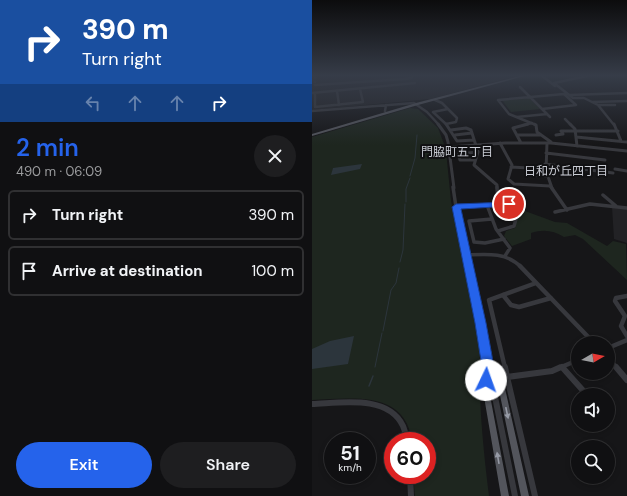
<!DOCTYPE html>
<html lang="en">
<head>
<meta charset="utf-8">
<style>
	:root { --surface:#101012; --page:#1e1e20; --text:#f1f3f6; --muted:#9c9d9f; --line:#303032; --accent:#2563eb }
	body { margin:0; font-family:"DM Sans","Noto Sans JP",sans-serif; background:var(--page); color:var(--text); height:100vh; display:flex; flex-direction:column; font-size:15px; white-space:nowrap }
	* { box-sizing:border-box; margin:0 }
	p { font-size:13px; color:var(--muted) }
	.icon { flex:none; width:22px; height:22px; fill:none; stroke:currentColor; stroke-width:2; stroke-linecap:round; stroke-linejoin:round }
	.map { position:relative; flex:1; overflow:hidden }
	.details { display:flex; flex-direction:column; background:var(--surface); width:312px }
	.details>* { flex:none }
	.banner { background:#1a4fa0; color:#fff; overflow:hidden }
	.needle { width:26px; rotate:81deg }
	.controls { position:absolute; left:259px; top:336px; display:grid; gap:8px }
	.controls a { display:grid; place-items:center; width:44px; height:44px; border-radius:50%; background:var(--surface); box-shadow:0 2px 6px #0003,0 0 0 1px var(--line); font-size:20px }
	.speed { position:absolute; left:12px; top:432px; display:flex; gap:8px; font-size:20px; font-weight:700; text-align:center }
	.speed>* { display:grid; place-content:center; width:52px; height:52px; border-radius:50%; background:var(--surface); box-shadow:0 2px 6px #0003,0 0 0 1px var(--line); line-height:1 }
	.speed small { font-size:10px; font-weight:400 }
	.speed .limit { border:6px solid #d22; background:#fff; color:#111 }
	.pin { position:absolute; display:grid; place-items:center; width:34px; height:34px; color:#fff; margin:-17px; border:2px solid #fff; border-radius:50%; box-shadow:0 1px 4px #0007 }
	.me { position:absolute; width:44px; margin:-22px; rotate:3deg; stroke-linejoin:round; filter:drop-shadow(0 0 3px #0008) }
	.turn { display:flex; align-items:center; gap:14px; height:84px; padding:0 16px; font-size:18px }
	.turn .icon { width:52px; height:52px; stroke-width:2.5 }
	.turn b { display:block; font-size:28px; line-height:34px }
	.lanes { display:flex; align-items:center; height:38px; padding:0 16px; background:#0003; justify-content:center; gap:20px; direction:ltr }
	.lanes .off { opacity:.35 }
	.round { display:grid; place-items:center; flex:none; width:42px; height:42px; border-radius:21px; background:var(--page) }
	.summary { display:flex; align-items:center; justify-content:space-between; height:68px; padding:0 16px }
	h1 { font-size:24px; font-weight:600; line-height:30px; color:var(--accent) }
	.button { display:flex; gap:8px; margin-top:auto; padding:8px 16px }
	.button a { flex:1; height:46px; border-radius:24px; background:var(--accent); color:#fff; font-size:16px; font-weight:600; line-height:46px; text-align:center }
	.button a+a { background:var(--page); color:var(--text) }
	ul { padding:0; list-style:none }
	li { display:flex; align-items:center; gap:12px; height:50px; margin:0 8px 6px; padding:0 8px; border:2px solid var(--line); border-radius:6px }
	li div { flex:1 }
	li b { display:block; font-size:15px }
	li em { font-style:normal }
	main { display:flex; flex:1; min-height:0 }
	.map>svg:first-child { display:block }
	.built { fill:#222225 }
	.green { fill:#1e261f }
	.water { fill:#2c353c }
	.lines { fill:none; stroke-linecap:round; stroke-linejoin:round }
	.stream-far1 { stroke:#2c353c; stroke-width:1 }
	.stream { stroke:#2c353c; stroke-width:1.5 }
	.minor-tunnel { stroke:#333438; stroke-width:2.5; stroke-dasharray:2.5 1; stroke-linecap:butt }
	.minor-far4 { stroke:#37383d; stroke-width:2.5 }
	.minor-far3 { stroke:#37383d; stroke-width:3 }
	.minor-far2 { stroke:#37383d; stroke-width:3.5 }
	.minor-far1 { stroke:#37383d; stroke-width:4.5 }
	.minor { stroke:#37383d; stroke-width:6 }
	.major { fill:#53555c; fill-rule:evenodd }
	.oneway { fill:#979ba6 }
	.route { fill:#2563eb; stroke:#184099 }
	.labels { text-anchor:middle; stroke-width:4; stroke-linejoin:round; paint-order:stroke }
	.far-neighbourhood-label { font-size:12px; fill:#c9ccd4; stroke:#111113 }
</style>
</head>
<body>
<main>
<section class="details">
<div class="banner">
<div class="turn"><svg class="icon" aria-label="right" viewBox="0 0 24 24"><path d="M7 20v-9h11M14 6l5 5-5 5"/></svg><div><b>390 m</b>Turn right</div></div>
<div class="lanes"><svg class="icon off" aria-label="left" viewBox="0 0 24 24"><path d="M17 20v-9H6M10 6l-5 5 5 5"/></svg><svg class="icon off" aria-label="ahead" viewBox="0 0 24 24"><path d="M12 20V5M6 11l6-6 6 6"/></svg><svg class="icon off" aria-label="ahead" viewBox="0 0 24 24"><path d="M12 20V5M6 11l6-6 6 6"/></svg><svg class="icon" aria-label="right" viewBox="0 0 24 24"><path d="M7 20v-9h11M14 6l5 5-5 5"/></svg></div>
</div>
<div class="summary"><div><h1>2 min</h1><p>490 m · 06:09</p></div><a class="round"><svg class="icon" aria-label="close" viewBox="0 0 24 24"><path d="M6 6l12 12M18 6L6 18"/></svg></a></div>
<ul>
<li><svg class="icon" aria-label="right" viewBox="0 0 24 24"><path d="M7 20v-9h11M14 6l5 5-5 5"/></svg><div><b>Turn right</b></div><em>390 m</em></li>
<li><svg class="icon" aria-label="arrive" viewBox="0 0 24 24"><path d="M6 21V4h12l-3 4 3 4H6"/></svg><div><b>Arrive at destination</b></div><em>100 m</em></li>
</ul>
<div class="button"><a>Exit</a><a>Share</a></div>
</section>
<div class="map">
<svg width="315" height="496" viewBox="0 0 315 496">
	<rect width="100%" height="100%" fill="#161618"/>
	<path class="built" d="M0,75H208L119,99L0,110Z
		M300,207L315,209V243L302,239Z"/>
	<path class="green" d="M217,98L228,109L199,112L190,100Z
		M98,108L106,109L126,128L132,144L130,145L131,150L134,151L139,201L168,349C166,398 171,447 177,496H103L101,475H115V441H100C93,389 38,399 0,400V137Z
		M207,211H213L243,222L255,223L295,246L301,241L314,244L315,280L271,239L263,235L252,237C241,230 231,229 219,233V239L200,246L192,236L194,231L203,228Z"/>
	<path class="water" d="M50,164L48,169L19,175L21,168Z
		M42,336L36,364L0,369V349L18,341Z"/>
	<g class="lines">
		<path class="stream-far1" d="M98,176L103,158L105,135
			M94,202V189L98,178
			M88,262L91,250L93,204
			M71,331L79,290L84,283L87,268
			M63,367L70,333"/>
		<path class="stream" d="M57,386L61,376"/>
		<path class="minor-tunnel" d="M3,77V85"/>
		<path class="minor-far4" d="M3,75V77
			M229,75L243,86
			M280,75L242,83L261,98H272L286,105H303
			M3,85L93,79L100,78L99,75
			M208,87L238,117
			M25,91L27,105
			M0,93L103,83
			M3,93V107L51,102L48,89
			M257,95L315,93
			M123,100L130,103L145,118L144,122L134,124
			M186,100L252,94L264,105L230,109
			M186,100L197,114L224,125
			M280,102L315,101
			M286,105L302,125
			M0,111L102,103L115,112L127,125
			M73,111L74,105
			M205,117L235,114
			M253,119L259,125
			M135,125L121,112L136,109
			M212,125L220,123"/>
		<path class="minor-far3" d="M126,124L134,135L136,142L142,188
			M134,124L145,141L162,140
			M222,124L224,125L225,132L239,142
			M258,124L263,129L265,146
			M302,124L309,141
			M139,130L154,128L159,130L166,152L162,165L185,185V188
			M143,135L160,133
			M205,135H228
			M244,135L251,134L249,131H306
			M264,137L315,142
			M188,143L200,165L196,179L202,184L238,186
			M209,143L201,128L216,124
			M235,143L234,171L240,188
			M137,147L193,143H239L315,151
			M234,153L293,160
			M163,160H148L146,154L166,152
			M233,164L301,173
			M199,167L234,169
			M217,169L218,175L235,176
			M303,169L315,171"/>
		<path class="minor-far2" d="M141,187L144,207L157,267
			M185,187L186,204
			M239,187L255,210
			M291,195L304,206
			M175,205L184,229L198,248L193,256
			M144,207L186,204L199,205L204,219L202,226L186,231
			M243,212L278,204L315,208
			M180,219L157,221L162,242L173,243L192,239
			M155,255C175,254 194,252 209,267"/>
		<path class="minor-far1" d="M157,266L177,368
			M208,266L282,343
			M191,295L199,305L207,307L239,298
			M315,296L304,298L303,301L313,316L309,326L315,336
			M296,348L315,340
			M296,358L305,368
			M250,367L251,368
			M193,368L177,300L224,283
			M247,368L266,360"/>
		<path class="minor" d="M177,367L203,496
			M193,367L195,377L240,371L249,367
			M250,367L275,395
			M304,367L315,380
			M195,377L223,496
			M0,404C28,403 76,394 91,426C93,431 94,436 96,441
			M98,475L99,496"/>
		<path class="major" d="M211,75H216L106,105L0,136V134L104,103Z
			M176,364L178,365L189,373L190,375L217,496H209L184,376L178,372L176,385L197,496H189L170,385L173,367L174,365Z"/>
	</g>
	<defs><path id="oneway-solid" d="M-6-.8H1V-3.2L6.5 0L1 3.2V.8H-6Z"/></defs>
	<g class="oneway">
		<use href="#oneway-solid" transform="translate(195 413) rotate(78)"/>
		<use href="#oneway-solid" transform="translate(186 458) rotate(-100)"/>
	</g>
	<linearGradient id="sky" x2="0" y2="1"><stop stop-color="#0c0c0d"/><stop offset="0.52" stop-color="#363c48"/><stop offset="1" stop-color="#363c48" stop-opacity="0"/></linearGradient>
	<rect width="315" height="145" fill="url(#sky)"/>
	<path class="route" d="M197,202L200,203V206L149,209L174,323L182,367L178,384L174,385L169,384L167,380L170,367L163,323L140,207L144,204Z"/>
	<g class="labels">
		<g class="far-neighbourhood-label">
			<text x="145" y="156">門脇町五丁目</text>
			<text x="254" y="175">日和が丘四丁目</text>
		</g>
	</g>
</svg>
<div class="controls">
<a><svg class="needle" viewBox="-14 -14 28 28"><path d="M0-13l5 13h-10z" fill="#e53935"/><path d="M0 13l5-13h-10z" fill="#9c9d9f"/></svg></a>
<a><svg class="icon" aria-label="sound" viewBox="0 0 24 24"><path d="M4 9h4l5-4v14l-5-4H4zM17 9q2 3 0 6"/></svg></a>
<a><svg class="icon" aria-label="search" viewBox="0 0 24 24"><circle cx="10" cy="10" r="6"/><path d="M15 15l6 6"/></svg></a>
</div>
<div class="speed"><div>51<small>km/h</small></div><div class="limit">60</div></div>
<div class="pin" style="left:197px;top:204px;background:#d93025"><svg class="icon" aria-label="arrive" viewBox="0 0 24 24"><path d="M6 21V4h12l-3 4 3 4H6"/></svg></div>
<svg class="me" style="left:174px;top:380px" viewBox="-20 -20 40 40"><circle r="19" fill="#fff"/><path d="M0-13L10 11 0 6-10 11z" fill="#2563eb"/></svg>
</div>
</main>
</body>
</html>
